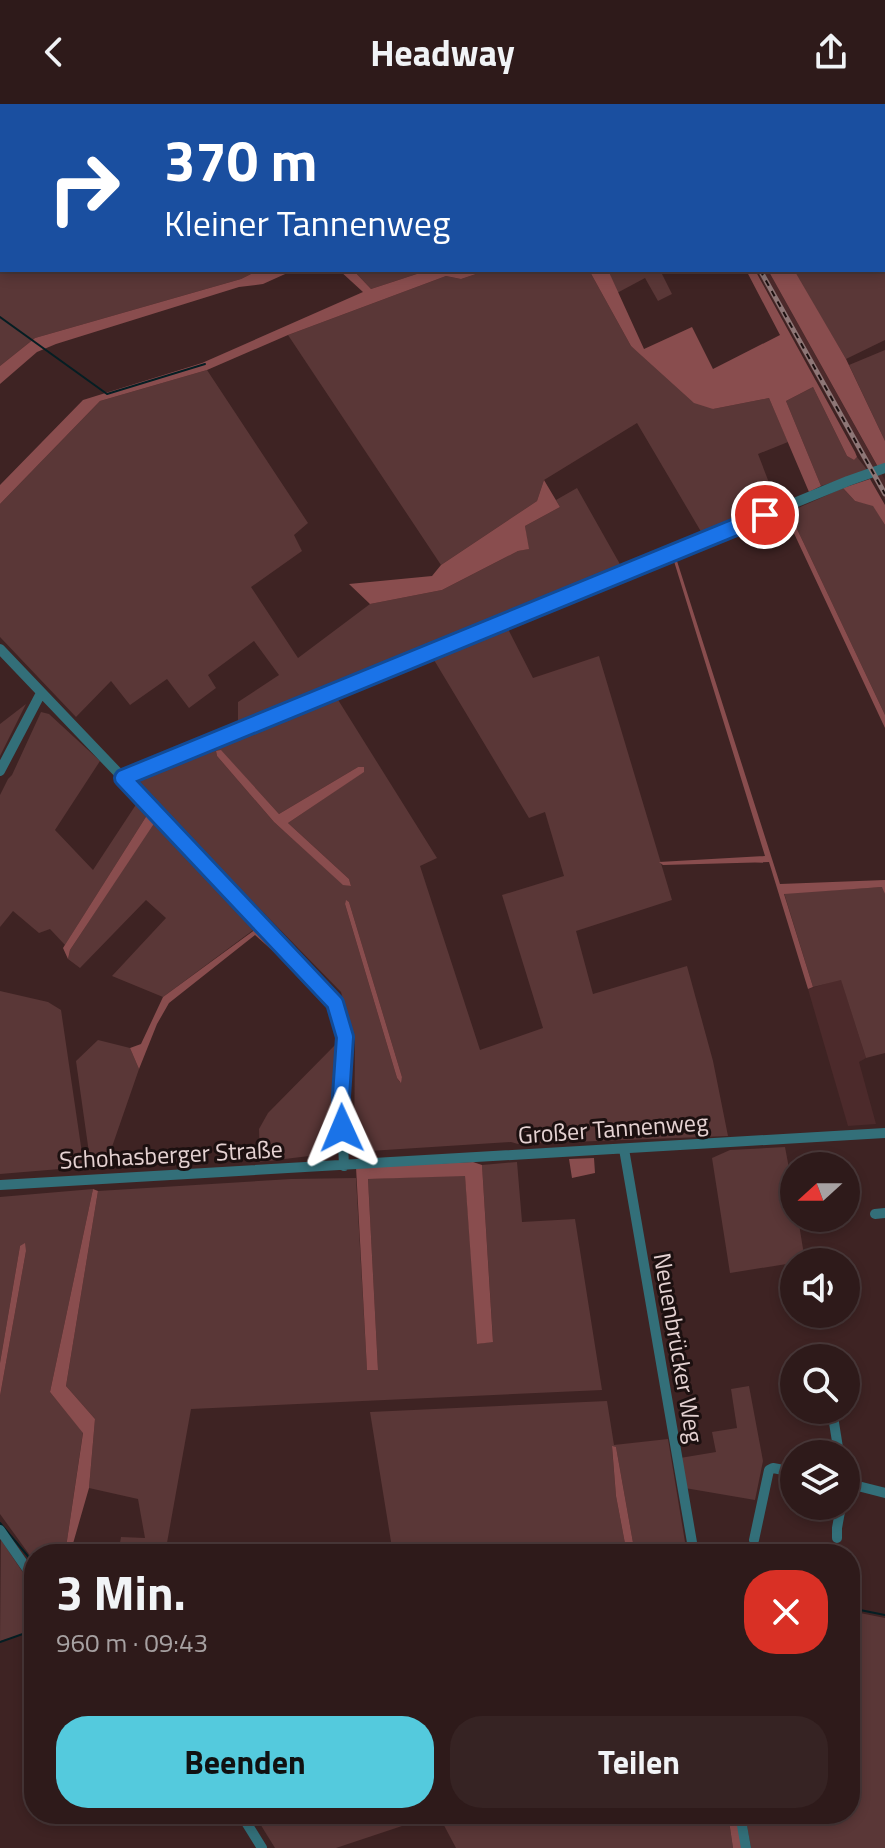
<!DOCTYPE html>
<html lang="de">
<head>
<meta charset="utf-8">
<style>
	:root { --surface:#2e1a1a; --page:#362323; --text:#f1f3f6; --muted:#a7a1a2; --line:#493839; --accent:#54cadd }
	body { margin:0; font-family:"Titillium Web",sans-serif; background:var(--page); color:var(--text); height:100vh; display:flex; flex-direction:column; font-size:30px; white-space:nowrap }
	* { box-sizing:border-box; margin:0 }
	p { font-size:26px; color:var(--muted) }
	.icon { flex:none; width:44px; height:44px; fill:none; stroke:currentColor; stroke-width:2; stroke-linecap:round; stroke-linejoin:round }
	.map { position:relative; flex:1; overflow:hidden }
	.sheet { position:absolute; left:24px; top:1440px; width:836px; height:280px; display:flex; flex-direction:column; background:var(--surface); border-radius:32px; box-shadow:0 4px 12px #0003,0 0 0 2px var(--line) }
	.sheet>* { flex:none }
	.hud { position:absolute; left:0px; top:0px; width:886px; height:168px; box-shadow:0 4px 12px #0003,0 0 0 2px var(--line); background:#1a4fa0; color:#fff; overflow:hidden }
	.needle { width:52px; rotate:249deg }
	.tools { position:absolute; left:780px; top:1048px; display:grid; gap:16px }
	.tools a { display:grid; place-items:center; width:80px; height:80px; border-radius:50%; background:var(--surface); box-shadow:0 4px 12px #0003,0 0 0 2px var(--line); font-size:40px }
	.pin { position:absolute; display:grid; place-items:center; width:68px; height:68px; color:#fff; margin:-34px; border:4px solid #fff; border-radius:50%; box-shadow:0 2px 8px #0007 }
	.me { position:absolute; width:88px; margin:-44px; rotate:359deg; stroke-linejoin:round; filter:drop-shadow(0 0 6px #0008) }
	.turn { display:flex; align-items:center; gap:28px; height:168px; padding:0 32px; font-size:36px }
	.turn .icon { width:104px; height:104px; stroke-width:2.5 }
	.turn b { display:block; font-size:56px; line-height:68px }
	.round { display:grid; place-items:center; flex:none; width:84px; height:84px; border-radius:32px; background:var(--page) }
	.head { display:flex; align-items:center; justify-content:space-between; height:136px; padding:0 32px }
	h1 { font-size:48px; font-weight:700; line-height:60px }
	.button { display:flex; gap:16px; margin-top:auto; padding:16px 32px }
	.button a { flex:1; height:92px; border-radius:32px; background:var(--accent); color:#111; font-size:32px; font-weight:700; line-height:92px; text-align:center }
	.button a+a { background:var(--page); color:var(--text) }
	header { display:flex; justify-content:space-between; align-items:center; height:104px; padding:0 32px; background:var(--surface); font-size:36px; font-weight:700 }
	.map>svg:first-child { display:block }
	.built { fill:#4c2a2b }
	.green { fill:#5a3737; fill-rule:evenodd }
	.forest { fill:#894d4e }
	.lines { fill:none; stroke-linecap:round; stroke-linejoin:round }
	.stream { stroke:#051e23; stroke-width:2 }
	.minor { stroke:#336f79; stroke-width:10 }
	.rail-casing { stroke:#8d7676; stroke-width:5 }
	.rail { stroke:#1c1010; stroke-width:2; stroke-dasharray:6; stroke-linecap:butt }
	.route-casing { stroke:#114b97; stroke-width:20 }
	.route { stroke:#1a73e8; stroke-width:14 }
	.labels { text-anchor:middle; stroke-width:6; stroke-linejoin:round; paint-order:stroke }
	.street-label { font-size:24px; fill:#e5d2d2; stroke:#1c1010 }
</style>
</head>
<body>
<header><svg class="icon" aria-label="back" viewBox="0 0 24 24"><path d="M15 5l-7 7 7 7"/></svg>Headway<svg class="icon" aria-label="share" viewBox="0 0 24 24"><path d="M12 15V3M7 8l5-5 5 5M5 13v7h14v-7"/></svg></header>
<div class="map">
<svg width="885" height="1744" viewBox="0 0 885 1744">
	<rect width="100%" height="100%" fill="#3e2323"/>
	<path class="built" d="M756,166H768L885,376V396Z
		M841,875L866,954L859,958L876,1020L848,1022L808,885Z"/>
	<path class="green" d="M0,0H466L462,2H2V166H259L241,175L35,234L0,262Z
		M468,0H655L656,2H470Z
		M695,0H885V236L846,255L793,166H884V2H696Z
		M353,166H429L371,185Z
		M488,166H589L631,242L713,305L769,294L788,338L758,350L778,402L703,431L637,319L544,376L537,397L441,461L288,231L446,172L461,175Z
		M608,166H660L672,190L658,197L645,174L617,189Z
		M885,246V337L849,261Z
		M207,266L308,419L294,431L302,447L251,483L298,554L370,500L442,486L518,447L528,445L525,422L560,403L556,396L577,384L621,462L535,495L238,622V598L279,571L254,537L208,571L216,584L189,604L167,575L130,601L111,577L76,613L0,533V400L100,297Z
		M813,283L847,352L854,356L857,353L868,367L821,382L786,297Z
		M843,384L855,397L873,401L885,421V611L789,408Z
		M506,521L533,574L599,552L672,796L576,827L593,890L687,862L713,957L728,1032L518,1040L511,1038L354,1048L355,937L341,888L133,675L335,591L437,754L420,762L480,946L543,924L502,791L564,772L545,708L529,714L431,551ZM216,647H221L279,710L358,663H364L363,668L288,719L349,775L351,782L343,780L274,718L217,652ZM346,797L349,798L402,973L400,978L397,974L345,800Z
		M26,600L0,652V620Z
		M41,608L49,610L100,657L55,726L93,766L139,696L149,708L65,841L50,825L39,829L13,807L0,823V691L8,675L12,671Z
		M154,718L256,824L163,893L112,872L166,814L146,796L80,864L68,855L70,846Z
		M883,783L885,790V949L866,954L841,876L813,883L784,789Z
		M0,887L48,898L61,906L84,1063L0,1070Z
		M98,936L130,944L139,965L105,1063H91L76,957Z
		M336,940L334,1049L260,1058L259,1025L268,1009Z
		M785,1043L794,1091V1114H798L805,1157L730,1169L712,1054L730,1046Z
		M517,1058L522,1118L575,1115L602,1286L191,1305L165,1450H118L121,1433L145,1434L138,1395L89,1384L95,1315L66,1282L98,1087L291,1075L356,1074L367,1265L378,1266L368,1075L465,1071L478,1240L493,1237L482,1061Z
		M93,1085L50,1288L83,1328L65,1450H34V1457L0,1410V1292L26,1147L20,1142L0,1259V1093Z
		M749,1282L763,1357L755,1396L685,1384L680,1354L716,1348L712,1328L737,1324L731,1285Z
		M607,1297L614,1341L668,1335L687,1450H635L616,1343H612L616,1392L627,1450H393L370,1308Z
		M1,1436L34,1485V1527L0,1537Z
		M850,1507L885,1514V1744H751L745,1710H850Z
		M254,1710H728L733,1744H456L438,1710L336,1744H275Z"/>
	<path class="forest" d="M259,166H294L263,180L239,183L56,240L37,248L0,280V262L35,234L241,175Z
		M339,166H353L371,185L429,166L454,167L488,166L461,175L446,172L288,231L207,266L100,297L0,400V381L83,296L202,259L363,188Z
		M589,166H608L644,245L692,223L713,265L780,231L746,166H755L855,348L857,353L854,356L847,352L813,283L786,297L821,382L809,388L769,294L713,305L694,299L631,242Z
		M768,166H794L846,255L885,337V360L878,363Z
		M870,375L885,401V421L873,402L855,397L843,384Z
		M544,376L560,403L525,422L529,445L518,447L442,486L370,500L349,480L432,472L441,461L537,397Z
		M784,408H789L885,611V624Z
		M673,454L677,457L780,780L885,776V790L882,783L784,790L813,883L808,885L769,758L663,761L659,758L765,752Z
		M221,646L279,710L358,663H364V668L288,719L349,775L351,782L343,781L274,718L217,652L216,647Z
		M149,708L157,715L70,846L68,855L63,844Z
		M346,796L349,798L402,973L401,979L397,974L345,800Z
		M263,824L312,880L311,881L255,831L169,899L157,920L139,965L130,944L141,940L163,893L256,825Z
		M594,1054L595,1069L572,1074L569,1055Z
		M473,1058L482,1061L493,1238L477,1240L465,1072L368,1075L378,1266H367L356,1063Z
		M93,1085L98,1087L66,1282L95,1315L89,1384L70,1450H65L83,1329L50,1288Z
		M25,1139L26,1147L0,1292V1259L20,1142Z
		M612,1342L616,1343L635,1450H627L616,1392Z
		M728,1710H737L743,1744H733Z"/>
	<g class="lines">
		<path class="stream" d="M0,213L107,290L205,260
			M0,1419L27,1451L34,1462
			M850,1504L885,1511
			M0,1538L34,1526"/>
		<path class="minor" d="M0,545L146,698L335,899L345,933L341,992L344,1062
			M0,667L41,589
			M123,674L848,377L885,364
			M624,1045L694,1450
			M0,1081L885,1029
			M875,1110L885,1109
			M832,1306L839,1350
			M846,1379L885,1389
			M0,1426L34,1475
			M837,1434V1424L841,1402
			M754,1436L769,1366L773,1364L794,1368
			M241,1710L262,1744
			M740,1710L746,1744"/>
		<defs>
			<path id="rail" d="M668,0L669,2
				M760,166L885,390"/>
		</defs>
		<use href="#rail" class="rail-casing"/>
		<use href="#rail" class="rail"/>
	</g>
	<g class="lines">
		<defs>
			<path id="route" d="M342,1024L341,992L345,933L335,899L123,674L765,411"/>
		</defs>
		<use href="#route" class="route-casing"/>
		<use href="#route" class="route"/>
	</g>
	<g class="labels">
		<g class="street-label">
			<text transform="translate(613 1025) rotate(-4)" y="8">Großer Tannenweg</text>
			<text transform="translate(171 1051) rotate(-3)" y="8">Schohasberger Straße</text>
			<text transform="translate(678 1244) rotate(80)" y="8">Neuenbrücker Weg</text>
		</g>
	</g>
</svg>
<div class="tools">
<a><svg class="needle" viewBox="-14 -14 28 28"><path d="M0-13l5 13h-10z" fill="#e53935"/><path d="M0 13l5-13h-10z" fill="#a7a1a2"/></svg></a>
<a><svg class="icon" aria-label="sound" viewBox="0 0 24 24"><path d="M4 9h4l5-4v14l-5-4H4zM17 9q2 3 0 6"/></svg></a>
<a><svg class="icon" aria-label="search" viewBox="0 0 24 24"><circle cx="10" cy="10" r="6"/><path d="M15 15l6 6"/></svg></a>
<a><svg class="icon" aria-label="layers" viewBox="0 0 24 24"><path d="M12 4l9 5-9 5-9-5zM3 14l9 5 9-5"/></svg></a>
</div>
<div class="pin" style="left:765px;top:411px;background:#d93025"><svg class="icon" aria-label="arrive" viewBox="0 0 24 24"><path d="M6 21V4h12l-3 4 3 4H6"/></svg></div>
<svg class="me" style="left:342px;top:1024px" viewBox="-20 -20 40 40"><path d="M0-17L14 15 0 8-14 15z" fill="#1a73e8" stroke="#fff" stroke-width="4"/></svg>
<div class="hud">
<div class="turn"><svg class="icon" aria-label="right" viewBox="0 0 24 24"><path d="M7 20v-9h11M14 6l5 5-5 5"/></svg><div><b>370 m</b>Kleiner Tannenweg</div></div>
</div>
<section class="sheet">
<div class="head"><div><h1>3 Min.</h1><p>960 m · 09:43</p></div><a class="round" style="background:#d93025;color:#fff"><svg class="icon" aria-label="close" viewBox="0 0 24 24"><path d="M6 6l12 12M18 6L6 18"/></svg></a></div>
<div class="button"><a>Beenden</a><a>Teilen</a></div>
</section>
</div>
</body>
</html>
